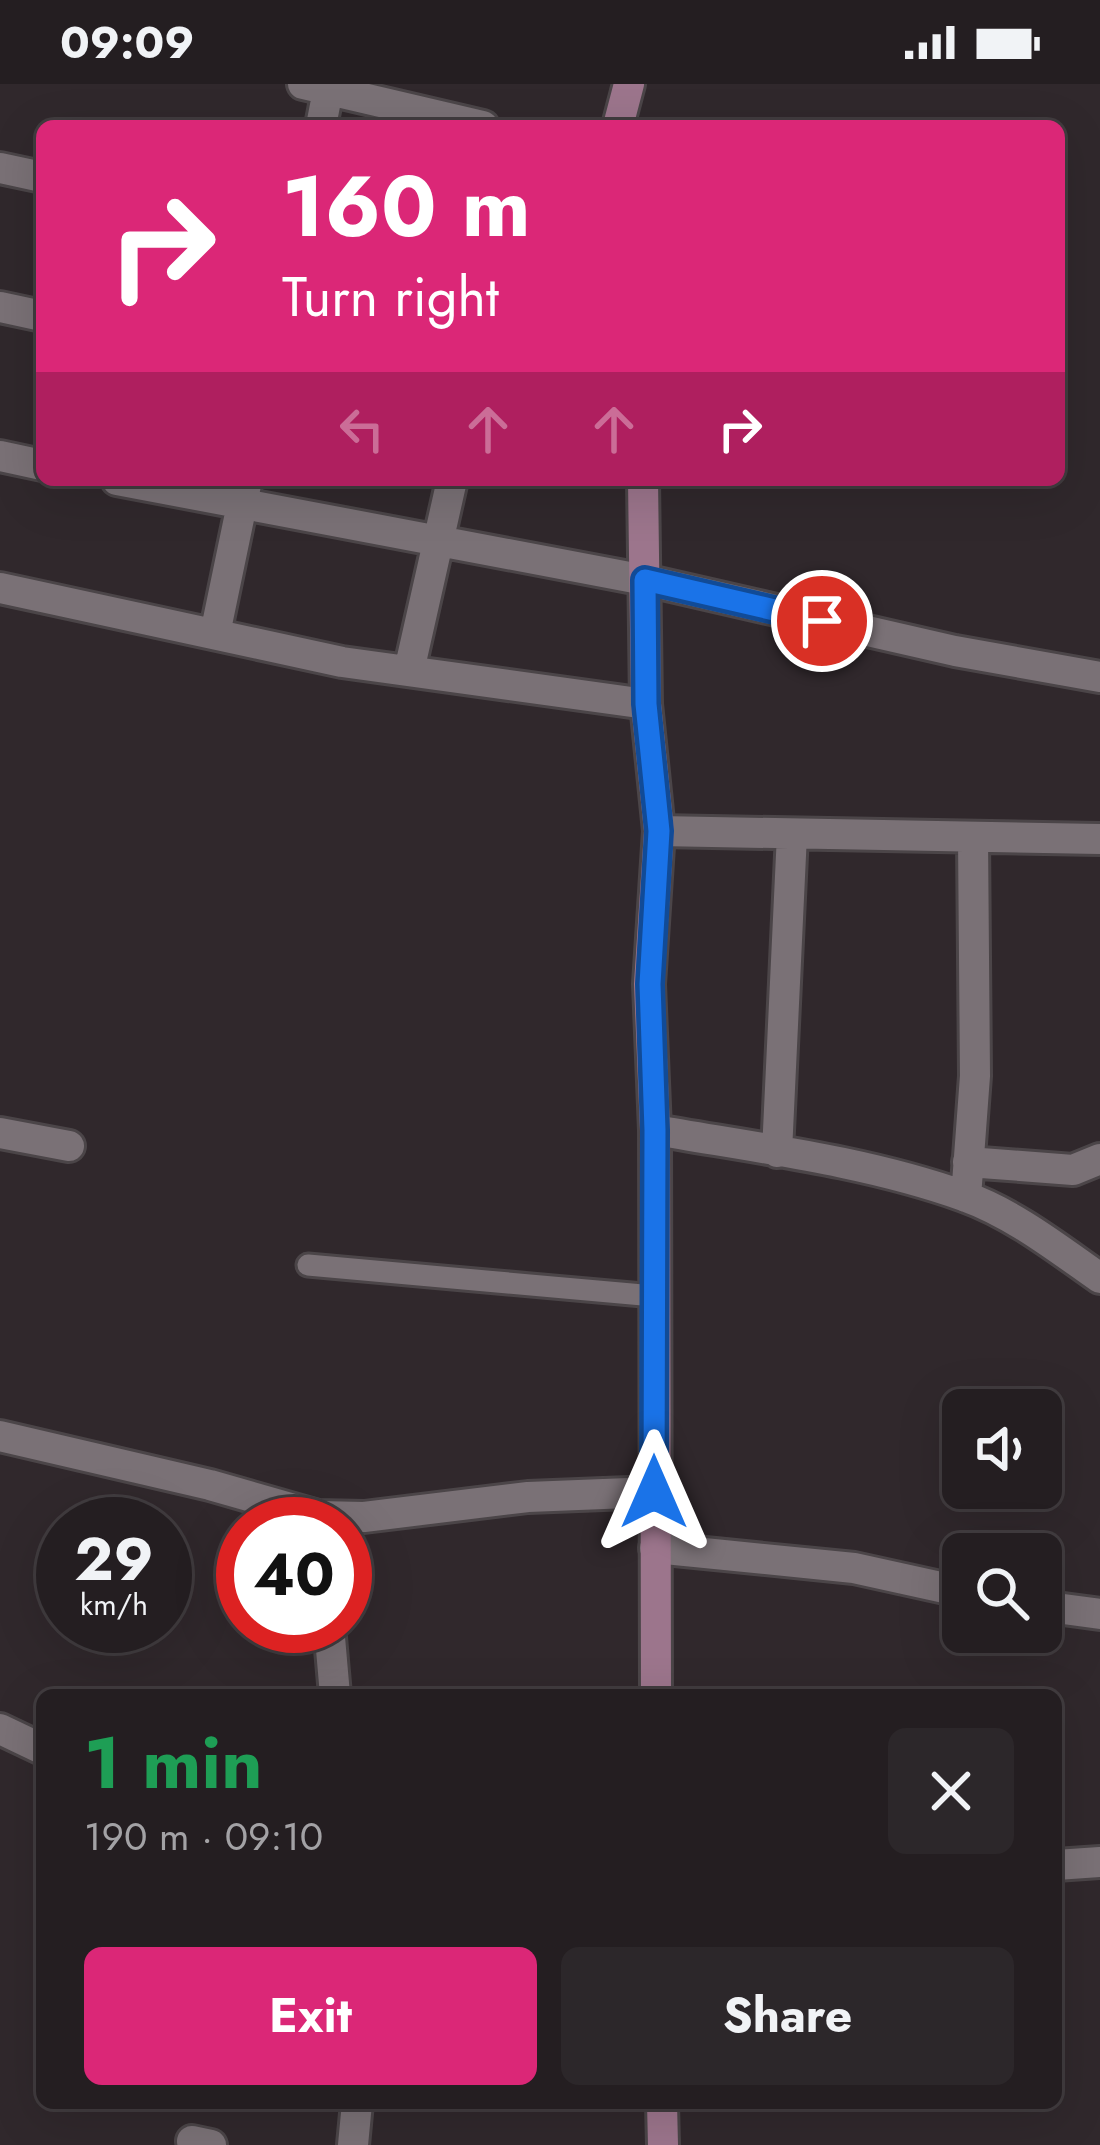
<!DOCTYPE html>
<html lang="en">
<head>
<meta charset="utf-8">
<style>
	:root { --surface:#241e21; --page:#2c272a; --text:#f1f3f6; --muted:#a3a2a5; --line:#413c3f; --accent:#db2777 }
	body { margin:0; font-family:Jost,sans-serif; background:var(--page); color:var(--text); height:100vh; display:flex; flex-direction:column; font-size:45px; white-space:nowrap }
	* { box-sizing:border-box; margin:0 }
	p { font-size:39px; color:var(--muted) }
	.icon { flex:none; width:66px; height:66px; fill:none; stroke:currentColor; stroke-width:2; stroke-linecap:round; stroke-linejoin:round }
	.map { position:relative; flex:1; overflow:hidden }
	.panel { position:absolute; left:36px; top:1605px; width:1026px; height:420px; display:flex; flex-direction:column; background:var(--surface); border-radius:18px; box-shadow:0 12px 48px #0002,0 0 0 3px var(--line) }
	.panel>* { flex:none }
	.guide { position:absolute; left:36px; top:36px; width:1029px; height:366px; border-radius:18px; box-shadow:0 12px 48px #0002,0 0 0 3px var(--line); background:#db2777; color:#fff; overflow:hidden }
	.fabs { position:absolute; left:942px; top:1305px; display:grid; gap:24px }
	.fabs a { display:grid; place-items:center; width:120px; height:120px; border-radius:18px; background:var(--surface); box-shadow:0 12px 48px #0002,0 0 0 3px var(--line); font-size:60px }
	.speed { position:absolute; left:36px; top:1413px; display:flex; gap:24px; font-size:60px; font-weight:700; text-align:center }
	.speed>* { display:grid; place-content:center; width:156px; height:156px; border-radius:50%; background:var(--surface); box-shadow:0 12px 48px #0002,0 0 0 3px var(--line); line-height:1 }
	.speed small { font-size:30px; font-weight:400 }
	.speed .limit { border:18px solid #d22; background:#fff; color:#111 }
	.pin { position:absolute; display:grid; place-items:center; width:102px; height:102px; color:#fff; margin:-51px; border:6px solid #fff; border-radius:50%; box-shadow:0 3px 12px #0007 }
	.me { position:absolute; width:132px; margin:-66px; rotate:0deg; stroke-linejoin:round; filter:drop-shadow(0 0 9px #0008) }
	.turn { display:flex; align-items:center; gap:42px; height:252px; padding:0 48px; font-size:54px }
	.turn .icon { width:156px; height:156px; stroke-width:2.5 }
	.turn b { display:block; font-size:84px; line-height:102px }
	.lanes { display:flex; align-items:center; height:114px; padding:0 48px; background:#0003; justify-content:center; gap:60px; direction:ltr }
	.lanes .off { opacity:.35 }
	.round { display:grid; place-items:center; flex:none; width:126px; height:126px; border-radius:18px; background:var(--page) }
	.overview { display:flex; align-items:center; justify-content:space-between; height:204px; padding:0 48px }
	h1 { font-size:72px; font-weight:700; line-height:90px; color:#1e9e55 }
	.cta { display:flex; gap:24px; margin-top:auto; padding:24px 48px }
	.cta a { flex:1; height:138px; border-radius:18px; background:var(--accent); color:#fff; font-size:48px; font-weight:700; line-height:138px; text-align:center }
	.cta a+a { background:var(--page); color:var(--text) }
	.status { display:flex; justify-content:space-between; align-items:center; height:84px; padding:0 60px; background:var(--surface); direction:ltr }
	.status svg { height:33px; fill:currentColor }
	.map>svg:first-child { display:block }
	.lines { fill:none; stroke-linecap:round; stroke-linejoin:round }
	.lane-casing { stroke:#4b4548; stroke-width:27 }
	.street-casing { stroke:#4b4548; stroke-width:36 }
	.secondary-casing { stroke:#4b4548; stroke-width:36 }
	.lane { stroke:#7a7176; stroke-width:21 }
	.street { stroke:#7a7176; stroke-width:30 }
	.secondary { stroke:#9c758c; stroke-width:30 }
	.route-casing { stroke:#114b97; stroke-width:30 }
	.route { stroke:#1a73e8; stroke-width:21 }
</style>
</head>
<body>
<div class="status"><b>09:09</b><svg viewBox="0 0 49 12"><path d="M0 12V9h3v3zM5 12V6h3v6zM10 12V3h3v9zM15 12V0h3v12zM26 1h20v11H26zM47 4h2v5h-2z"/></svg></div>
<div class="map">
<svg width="1100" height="2061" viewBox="0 0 1100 2061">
	<rect width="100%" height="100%" fill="#30282c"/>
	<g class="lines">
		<defs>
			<path id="lane" d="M308,1181L654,1212"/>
			<path id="street" d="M303,0L483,42
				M321,42L328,6
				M0,84L42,93
				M0,223L42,232
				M0,372L42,381
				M117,396L645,496L955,567L1100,593
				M0,504L342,578L646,620
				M215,550L247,396
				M409,587L452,396
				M659,747L1100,755
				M655,1046C758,1064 866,1077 964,1112C1014,1130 1057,1164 1100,1194
				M0,1049L69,1062
				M777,1068L792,750
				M968,1078L1073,1086L1100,1075
				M966,1113L975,992L973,753
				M0,1352L210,1401L318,1432L364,1433L528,1413L654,1408
				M655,1464L854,1484L963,1508
				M1041,1522L1100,1530
				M329,1542L335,1611
				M0,1645L42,1665
				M1056,1781L1100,1778
				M192,2057L211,2061
				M353,2061L357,2019"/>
			<path id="secondary" d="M618,42L629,0
				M643,396L646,620L659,747L649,900L655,1046L656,1611
				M662,2019L663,2061"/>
		</defs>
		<use href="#lane" class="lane-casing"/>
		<use href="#street" class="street-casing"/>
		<use href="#secondary" class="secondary-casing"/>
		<use href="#lane" class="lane"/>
		<use href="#street" class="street"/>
		<use href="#secondary" class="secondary"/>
	</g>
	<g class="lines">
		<defs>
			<path id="route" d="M654,1408L655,1046L650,900L659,747L646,620L645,496L822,537"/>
		</defs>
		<use href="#route" class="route-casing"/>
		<use href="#route" class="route"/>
	</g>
</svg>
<div class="fabs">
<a><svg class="icon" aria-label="sound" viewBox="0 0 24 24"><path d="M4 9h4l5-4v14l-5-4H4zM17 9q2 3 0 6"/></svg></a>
<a><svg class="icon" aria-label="search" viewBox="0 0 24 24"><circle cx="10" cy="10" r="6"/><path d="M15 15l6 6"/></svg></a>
</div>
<div class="speed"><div>29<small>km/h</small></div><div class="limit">40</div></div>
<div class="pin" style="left:822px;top:537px;background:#d93025"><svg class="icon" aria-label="arrive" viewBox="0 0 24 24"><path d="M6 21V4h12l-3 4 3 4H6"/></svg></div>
<svg class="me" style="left:654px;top:1408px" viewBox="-20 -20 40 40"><path d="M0-17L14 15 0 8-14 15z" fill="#1a73e8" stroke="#fff" stroke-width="4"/></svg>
<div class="guide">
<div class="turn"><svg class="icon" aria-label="right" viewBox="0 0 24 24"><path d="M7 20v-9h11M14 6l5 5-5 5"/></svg><div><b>160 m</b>Turn right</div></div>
<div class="lanes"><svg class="icon off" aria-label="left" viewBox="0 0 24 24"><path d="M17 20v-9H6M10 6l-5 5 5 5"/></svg><svg class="icon off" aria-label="ahead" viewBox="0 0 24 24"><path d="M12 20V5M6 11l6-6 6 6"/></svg><svg class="icon off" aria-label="ahead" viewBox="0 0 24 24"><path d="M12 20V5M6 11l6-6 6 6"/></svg><svg class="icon" aria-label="right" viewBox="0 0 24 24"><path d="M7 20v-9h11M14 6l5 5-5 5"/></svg></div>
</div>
<section class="panel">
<div class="overview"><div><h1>1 min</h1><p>190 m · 09:10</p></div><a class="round"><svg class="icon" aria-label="close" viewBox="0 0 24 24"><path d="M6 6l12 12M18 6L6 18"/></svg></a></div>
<div class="cta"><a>Exit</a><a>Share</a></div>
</section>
</div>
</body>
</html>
